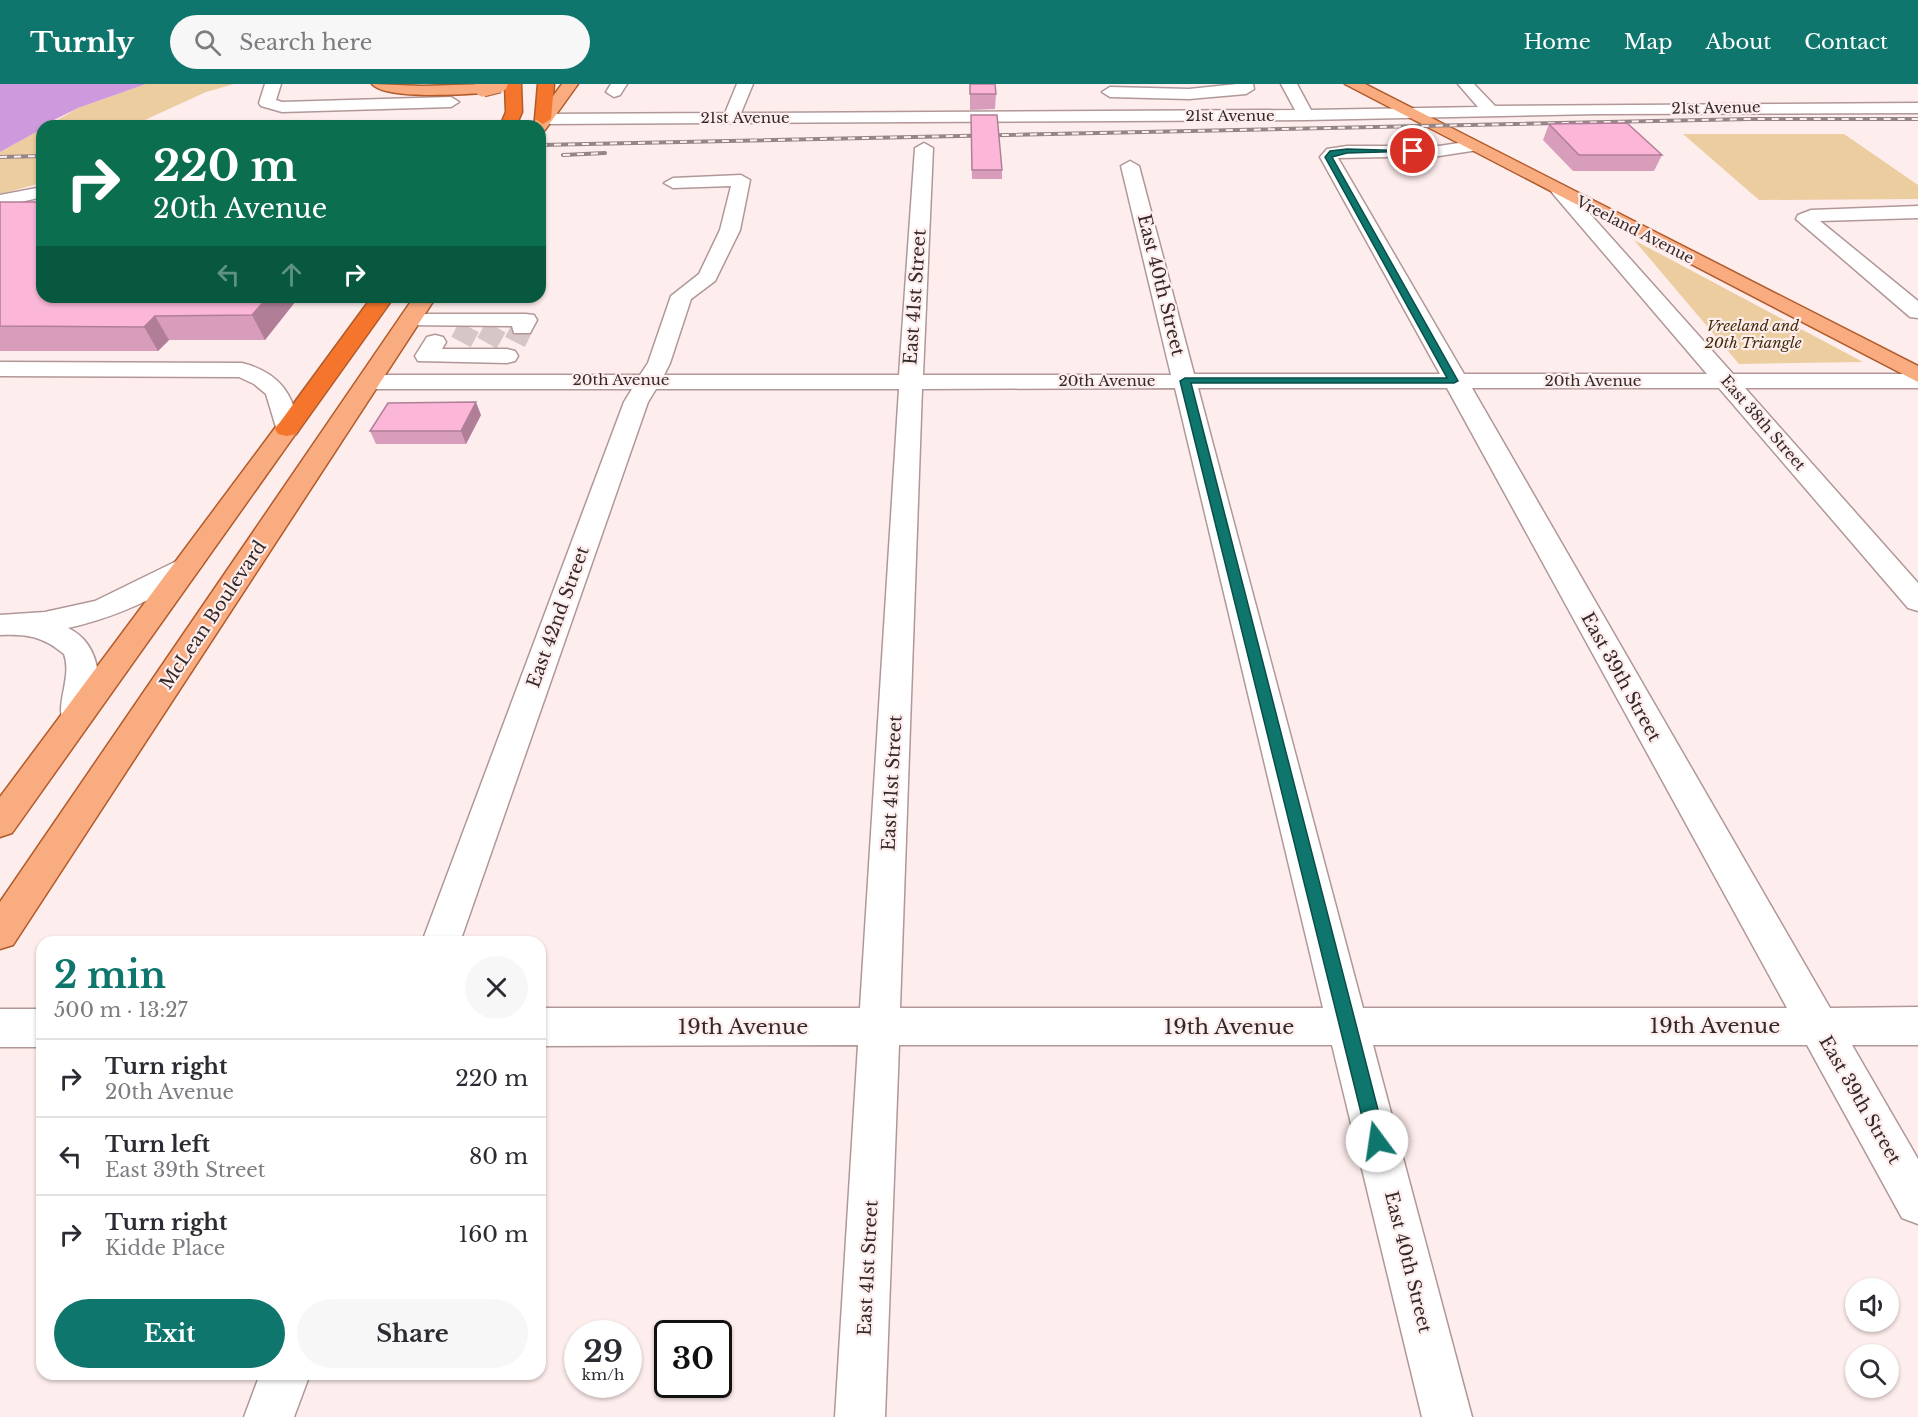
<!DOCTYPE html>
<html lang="en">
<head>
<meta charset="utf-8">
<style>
	:root { --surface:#fff; --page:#f7f7f7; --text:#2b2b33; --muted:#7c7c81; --line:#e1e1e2; --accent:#0f766e }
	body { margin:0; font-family:"Libre Baskerville",serif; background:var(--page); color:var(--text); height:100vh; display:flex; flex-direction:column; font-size:22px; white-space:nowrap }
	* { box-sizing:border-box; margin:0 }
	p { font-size:20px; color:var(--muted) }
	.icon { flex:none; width:33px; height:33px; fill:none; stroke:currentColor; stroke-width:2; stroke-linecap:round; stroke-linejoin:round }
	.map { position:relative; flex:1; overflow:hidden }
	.details { position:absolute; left:36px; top:852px; width:510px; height:444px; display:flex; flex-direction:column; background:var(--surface); border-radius:18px; box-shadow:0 2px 4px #0004 }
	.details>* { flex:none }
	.hud { position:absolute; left:36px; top:36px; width:510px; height:183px; border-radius:18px; box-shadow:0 2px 4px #0004; background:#0b6e4f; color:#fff; overflow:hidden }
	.fabs { position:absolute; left:1845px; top:1194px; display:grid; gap:12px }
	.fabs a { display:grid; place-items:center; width:54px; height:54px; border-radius:50%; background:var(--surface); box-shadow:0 2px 4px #0004; font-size:30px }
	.speed { position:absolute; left:564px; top:1236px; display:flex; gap:12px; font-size:30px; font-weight:700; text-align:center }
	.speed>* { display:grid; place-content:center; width:78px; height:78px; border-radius:50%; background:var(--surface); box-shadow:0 2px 4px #0004; line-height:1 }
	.speed small { font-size:15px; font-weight:400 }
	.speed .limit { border:3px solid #111; border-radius:9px; background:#fff; color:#111 }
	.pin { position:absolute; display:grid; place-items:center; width:51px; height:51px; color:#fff; margin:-26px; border:3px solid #fff; border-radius:50%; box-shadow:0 2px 6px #0007 }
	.me { position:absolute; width:66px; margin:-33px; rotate:346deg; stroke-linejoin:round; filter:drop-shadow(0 0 4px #0008) }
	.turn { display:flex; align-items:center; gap:21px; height:126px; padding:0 18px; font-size:27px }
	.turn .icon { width:78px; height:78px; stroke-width:2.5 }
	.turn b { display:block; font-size:42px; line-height:51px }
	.lanes { display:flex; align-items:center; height:57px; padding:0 18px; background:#0003; justify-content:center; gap:30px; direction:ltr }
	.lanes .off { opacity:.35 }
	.round { display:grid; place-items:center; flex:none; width:63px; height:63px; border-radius:32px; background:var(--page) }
	.summary { display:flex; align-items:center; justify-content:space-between; height:102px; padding:0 18px }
	h1 { font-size:36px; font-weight:800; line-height:45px; color:var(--accent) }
	.primary-button { display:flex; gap:12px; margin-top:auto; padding:12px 18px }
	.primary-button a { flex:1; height:69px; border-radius:36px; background:var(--accent); color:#fff; font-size:24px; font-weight:800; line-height:69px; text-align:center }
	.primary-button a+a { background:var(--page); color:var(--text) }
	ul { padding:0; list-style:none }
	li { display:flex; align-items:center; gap:18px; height:78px; padding:0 18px; border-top:2px solid var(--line) }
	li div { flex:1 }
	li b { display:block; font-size:22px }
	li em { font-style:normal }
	header { display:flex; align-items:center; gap:36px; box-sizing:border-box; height:84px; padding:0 30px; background:var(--accent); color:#fff }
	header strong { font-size:28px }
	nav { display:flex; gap:33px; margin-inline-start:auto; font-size:21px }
	.search { width:420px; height:54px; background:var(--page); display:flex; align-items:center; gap:15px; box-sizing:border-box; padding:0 21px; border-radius:33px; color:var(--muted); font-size:22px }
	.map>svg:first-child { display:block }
	.green { fill:#eccda0 }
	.water { fill:#cf99de }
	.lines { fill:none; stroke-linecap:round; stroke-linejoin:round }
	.minor-tunnel { stroke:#d6c6c6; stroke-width:22; stroke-dasharray:22 11; stroke-linecap:butt }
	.minor-casing { stroke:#b19797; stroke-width:3 }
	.major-casing { stroke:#b15a2a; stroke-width:3 }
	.highway-casing { stroke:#b15a2a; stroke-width:3 }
	.minor { fill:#fff; fill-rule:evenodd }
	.major { fill:#f8ac80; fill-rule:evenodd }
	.highway { fill:#f4752b; fill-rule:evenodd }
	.rail-casing { stroke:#948686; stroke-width:4 }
	.rail { stroke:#feeded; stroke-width:2; stroke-dasharray:7; stroke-linecap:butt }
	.major-bridge-casing { stroke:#b15a2a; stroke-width:19; stroke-linecap:butt }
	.major-bridge { stroke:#f8ac80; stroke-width:17 }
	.wall { fill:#d89dba }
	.shaded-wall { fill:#b07f97 }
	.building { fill:#fbb6d8; stroke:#b07f97; stroke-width:1.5 }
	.route { fill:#0f766e; stroke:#0a4d48; stroke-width:1.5 }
	.labels { text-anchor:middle; stroke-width:4.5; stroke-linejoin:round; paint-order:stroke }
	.far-street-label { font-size:15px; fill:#342929; stroke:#feeded }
	.far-park-label { font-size:15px; font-style:italic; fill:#422d0a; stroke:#feeded }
	.street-label { font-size:18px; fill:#342929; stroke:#feeded }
	.near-street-label { font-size:21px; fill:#342929; stroke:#feeded }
</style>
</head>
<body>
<header>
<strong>Turnly</strong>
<div class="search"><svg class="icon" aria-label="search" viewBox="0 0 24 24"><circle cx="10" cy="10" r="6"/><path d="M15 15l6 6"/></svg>Search here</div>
<nav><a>Home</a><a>Map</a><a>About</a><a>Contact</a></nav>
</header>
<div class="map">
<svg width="1918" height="1333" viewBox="0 0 1918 1333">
	<rect width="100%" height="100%" fill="#feeded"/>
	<path class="green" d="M146,0H234L206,8L136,40L142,42H47L78,24Z
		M42,45V99L0,110V68Z
		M1683,50H1844L1918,101V115L1759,116Z
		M1634,156L1863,278L1739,280Z"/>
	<path class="water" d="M0,0H146L78,24L42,42V45L0,68Z"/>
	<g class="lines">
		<path class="minor-tunnel" d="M461,258L469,243
			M515,258L522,244
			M487,259L496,243"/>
		<defs>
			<path id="minor" d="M265,0H281L276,16L282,18L451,13L459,18L451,23L282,28L261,22L259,19Z
				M611,0H627L620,11L614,13L606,8Z
				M737,0H753L741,29L1295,26L1281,0H1297L1311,26L1478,23L1458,0H1474L1495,22L1918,19V29L1597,30L1306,36L543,40L535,35L543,30L725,29Z
				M1237,0H1253L1254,5L1246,10L1189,15L1110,13L1102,8L1110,3L1189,5Z
				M1472,57L1481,62L1478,66L1439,72L1338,74L1464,290H1707L1554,111L1551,107L1554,103H1566L1733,290H1918V304H1745L1918,499V527L1908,524L1719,304H1472L1830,924L1918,923V961H1852L1918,1075V1140L1902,1134L1807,961H1373L1472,1333H1422L1332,961H899L885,1333H835L858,961L540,962V924H860L899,305H656L648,318L460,858H422L624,318L632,305H369L361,303L357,298L361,293L369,291H640L648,279L671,212L699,190L720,146L731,102L673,104L664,99L673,94L741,91L750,96L740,146L715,197L691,215L670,279L664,291H899L915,64L924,59L933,64L923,291H1171L1121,82L1130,77L1139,82L1194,290H1440L1320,73L1327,65L1347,62H1439ZM1175,304L1323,924H900L922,305ZM1198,304H1447L1787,924H1363Z
				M42,103V113L0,123V111Z
				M1918,122V134L1820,137L1918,217V234L1910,233L1796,135L1798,131L1811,126Z
				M410,230H526L534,231L537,236L530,249H514L512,242L402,241L399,236L402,231Z
				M435,251L443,253L446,258L442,265H507L515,267L518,272L515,277L507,279L418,277L415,272L427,253Z
				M0,278L242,279C278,288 294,309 299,345L296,350L287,352L278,350L266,310L254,300L239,293L0,292Z
				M189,471L199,474L203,480C197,489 186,494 177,500C142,521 108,535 68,544C104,561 105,611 87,642L76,646L65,642C53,622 73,594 64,570C42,552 27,550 0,551V531L45,528L95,517Z
				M0,925H42V963H0Z
				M260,1290H310L294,1333H244Z"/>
			<path id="major" d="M372,0L423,2L486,0L491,4L483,9C462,10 386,16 372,0Z
				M562,0H578L545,46L540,47V42H531Z
				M1345,0H1365L1918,282V298Z
				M414,213H436L13,861L0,865V818Z
				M287,338L296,340L299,345L12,749L0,753V713L278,340Z"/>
			<path id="highway" d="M505,0H521L522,28L516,42H500L506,28Z
				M538,0H554L551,35L543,40L535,35Z
				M372,213H394L296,350L287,352L278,350L275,345Z"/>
		</defs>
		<use href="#minor" class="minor-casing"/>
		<use href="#major" class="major-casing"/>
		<use href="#highway" class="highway-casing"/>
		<use href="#minor" class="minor"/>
		<use href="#major" class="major"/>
		<use href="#highway" class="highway"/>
		<defs>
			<path id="rail" d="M540,61L1749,35H1918
				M563,71L605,69
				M0,73L42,72"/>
		</defs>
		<use href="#rail" class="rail-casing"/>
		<use href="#rail" class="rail"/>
		<defs>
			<path id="major-bridge" d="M483,4L499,0"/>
		</defs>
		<use href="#major-bridge" class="major-bridge-casing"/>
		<use href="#major-bridge" class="major-bridge"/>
	</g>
	<path class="wall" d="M970,0L996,10L995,25L970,26Z
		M971,31L1002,86V95H972Z
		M1549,40L1662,71L1654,87H1573L1543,56Z
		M0,118H39L299,213L265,256H169L158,267H0Z
		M481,331L466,360H376L370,347Z"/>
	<path class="shaded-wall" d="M268,213H299L265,256L252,231Z
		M155,232L169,256L158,267L144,243Z
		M476,318L481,331L466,360L461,347Z"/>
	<path class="building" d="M970,0H995L996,10H970Z
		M971,31H997L1002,86H972Z
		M1627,39L1662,71H1579L1549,40Z
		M42,116V213H268L252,231L155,232L144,243L0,242V118H39Z
		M476,318L461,347H370L388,319Z"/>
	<path class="route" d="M1347,65L1417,67L1347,69L1332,73L1458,297L1454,299H1191L1386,1057L1383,1064L1377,1066L1371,1064L1368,1057L1180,297L1185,294H1447L1325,73L1330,67Z"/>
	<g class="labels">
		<g class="far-street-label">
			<text transform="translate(1716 24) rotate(-1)" y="5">21st Avenue</text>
			<text x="1230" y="37">21st Avenue</text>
			<text x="745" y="39">21st Avenue</text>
			<text transform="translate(1635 146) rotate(27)" y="5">Vreeland Avenue</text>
			<text x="621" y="301">20th Avenue</text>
			<text x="1107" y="302">20th Avenue</text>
			<text x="1593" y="302">20th Avenue</text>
			<text transform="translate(1763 339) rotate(49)" y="5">East 38th Street</text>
		</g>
		<g class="far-park-label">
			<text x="1753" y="247">Vreeland and<tspan x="1753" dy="17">20th Triangle</tspan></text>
		</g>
		<g class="street-label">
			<text transform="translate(1161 201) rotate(76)" y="6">East 40th Street</text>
			<text transform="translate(915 213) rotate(-86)" y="6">East 41st Street</text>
			<text transform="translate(213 531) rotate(-56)" y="6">McLean Boulevard</text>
			<text transform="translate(558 533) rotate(-70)" y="6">East 42nd Street</text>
			<text transform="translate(1621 593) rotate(61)" y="6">East 39th Street</text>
			<text transform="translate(892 699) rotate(-87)" y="6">East 41st Street</text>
			<text transform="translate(1860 1016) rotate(60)" y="6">East 39th Street</text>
			<text transform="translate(1408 1178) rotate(76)" y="6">East 40th Street</text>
			<text transform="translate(868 1184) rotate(-87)" y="6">East 41st Street</text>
		</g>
		<g class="near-street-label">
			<text x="1715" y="949">19th Avenue</text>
			<text x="743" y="950">19th Avenue</text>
			<text x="1229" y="950">19th Avenue</text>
		</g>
	</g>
</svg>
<div class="fabs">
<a><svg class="icon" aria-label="sound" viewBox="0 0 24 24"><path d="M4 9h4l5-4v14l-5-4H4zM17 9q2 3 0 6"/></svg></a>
<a><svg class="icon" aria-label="search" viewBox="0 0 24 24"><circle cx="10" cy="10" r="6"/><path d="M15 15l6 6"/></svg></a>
</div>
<div class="speed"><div>29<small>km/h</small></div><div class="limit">30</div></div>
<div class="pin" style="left:1413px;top:67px;background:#d93025"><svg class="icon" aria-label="arrive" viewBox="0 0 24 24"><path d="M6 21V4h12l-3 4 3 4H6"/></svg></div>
<svg class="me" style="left:1377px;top:1057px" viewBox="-20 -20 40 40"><circle r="19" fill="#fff"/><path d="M0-13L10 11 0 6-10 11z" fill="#0f766e"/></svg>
<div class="hud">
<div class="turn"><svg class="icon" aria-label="right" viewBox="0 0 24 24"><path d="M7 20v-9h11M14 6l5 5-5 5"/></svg><div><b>220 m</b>20th Avenue</div></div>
<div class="lanes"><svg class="icon off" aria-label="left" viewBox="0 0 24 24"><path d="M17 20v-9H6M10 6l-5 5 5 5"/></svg><svg class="icon off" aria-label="ahead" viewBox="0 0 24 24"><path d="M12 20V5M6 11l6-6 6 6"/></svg><svg class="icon" aria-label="right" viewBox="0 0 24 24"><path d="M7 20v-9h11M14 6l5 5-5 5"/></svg></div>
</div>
<section class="details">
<div class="summary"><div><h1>2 min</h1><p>500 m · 13:27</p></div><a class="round"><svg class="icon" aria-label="close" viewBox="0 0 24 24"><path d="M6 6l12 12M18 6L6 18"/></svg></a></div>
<ul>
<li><svg class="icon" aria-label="right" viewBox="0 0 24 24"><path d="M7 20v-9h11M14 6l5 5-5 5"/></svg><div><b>Turn right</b><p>20th Avenue</p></div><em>220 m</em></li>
<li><svg class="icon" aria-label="left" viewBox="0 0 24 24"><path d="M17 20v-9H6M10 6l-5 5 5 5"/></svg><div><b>Turn left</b><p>East 39th Street</p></div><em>80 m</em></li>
<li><svg class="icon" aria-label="right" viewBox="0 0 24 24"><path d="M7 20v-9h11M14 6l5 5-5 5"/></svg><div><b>Turn right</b><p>Kidde Place</p></div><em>160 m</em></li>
</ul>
<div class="primary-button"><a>Exit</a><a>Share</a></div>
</section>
</div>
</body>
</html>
